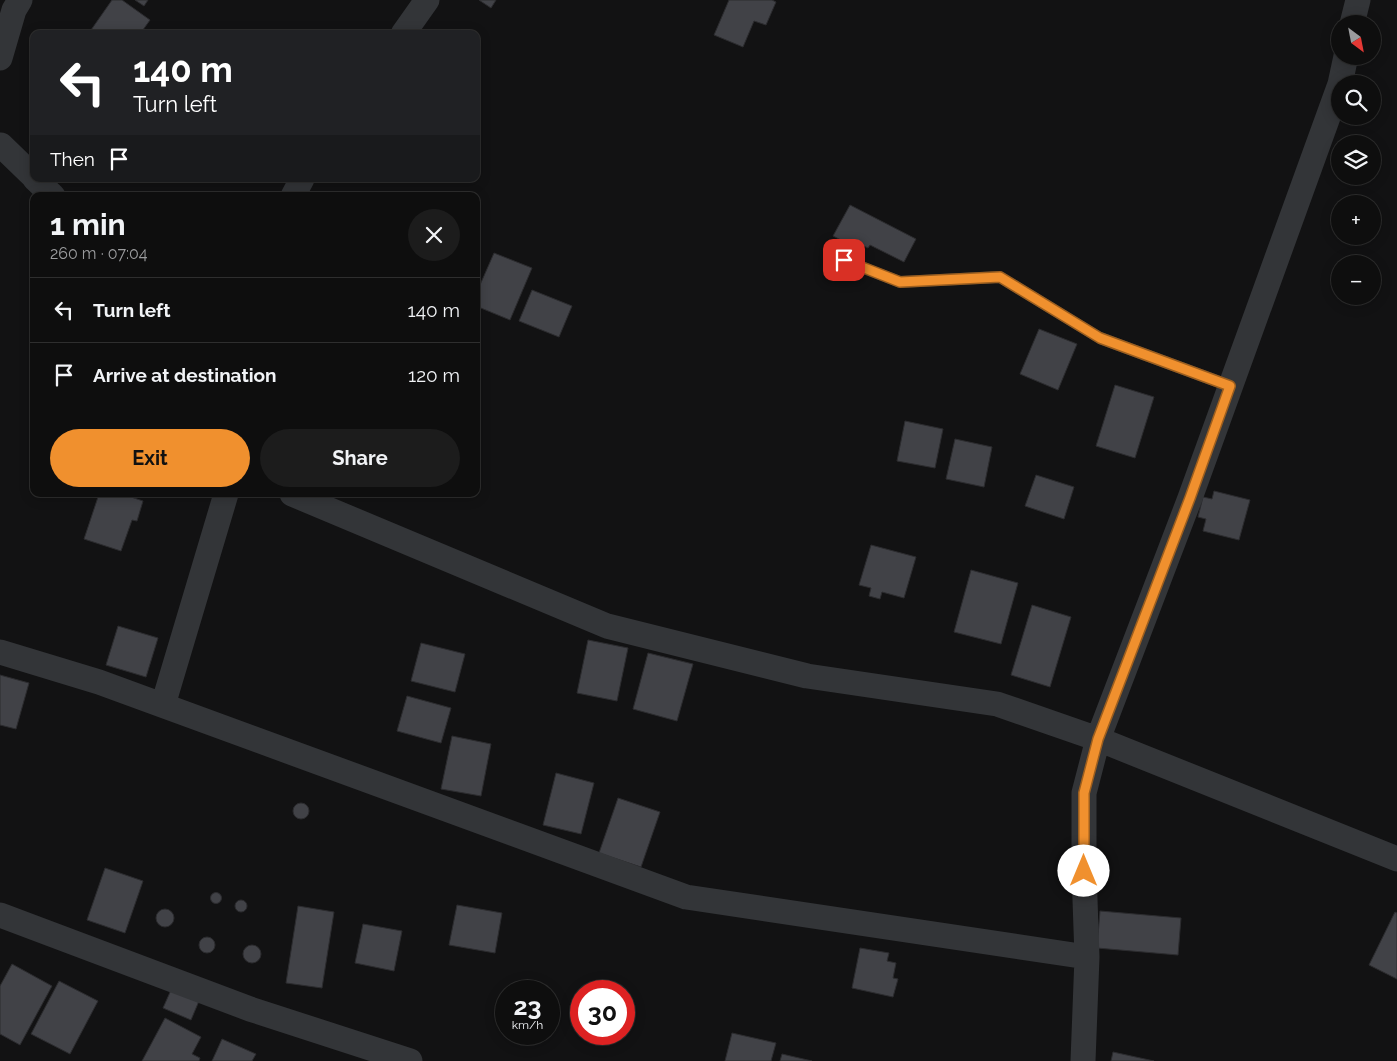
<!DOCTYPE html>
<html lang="en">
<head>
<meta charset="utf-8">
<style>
	:root { --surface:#0e0e0e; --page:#1c1c1c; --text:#f1f3f6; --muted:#9b9c9e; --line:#2e2e2e; --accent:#f0902e }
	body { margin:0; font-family:Raleway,sans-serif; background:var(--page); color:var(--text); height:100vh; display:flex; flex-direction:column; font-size:19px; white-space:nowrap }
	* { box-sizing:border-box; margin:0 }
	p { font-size:16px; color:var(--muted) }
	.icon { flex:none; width:28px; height:28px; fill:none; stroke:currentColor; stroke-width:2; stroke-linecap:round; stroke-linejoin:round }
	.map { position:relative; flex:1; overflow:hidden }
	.details { position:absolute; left:30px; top:192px; width:450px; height:305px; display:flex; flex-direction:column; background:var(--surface); border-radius:10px; box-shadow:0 2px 12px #0003,0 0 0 1px var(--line) }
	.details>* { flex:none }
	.guide { position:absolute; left:30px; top:30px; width:450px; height:152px; border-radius:10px; box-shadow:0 2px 12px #0003,0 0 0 1px var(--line); background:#202124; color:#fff; overflow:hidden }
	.needle { width:32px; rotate:148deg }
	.buttons { position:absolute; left:1331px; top:15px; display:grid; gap:10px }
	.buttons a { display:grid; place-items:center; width:50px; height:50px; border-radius:50%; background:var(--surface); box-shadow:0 2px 12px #0003,0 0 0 1px var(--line); font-size:25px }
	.speed { position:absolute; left:495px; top:980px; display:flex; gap:10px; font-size:25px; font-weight:700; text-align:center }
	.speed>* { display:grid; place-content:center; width:65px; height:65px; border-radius:50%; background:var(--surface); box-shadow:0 2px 12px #0003,0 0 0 1px var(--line); line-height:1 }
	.speed small { font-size:12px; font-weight:400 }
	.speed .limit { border:8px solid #d22; background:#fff; color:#111 }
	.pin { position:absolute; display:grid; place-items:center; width:42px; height:42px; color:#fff; margin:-21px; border-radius:10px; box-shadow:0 2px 8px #0006 }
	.me { position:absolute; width:55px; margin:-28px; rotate:0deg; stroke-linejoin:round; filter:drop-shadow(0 0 4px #0008) }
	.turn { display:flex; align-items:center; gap:18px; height:105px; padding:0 20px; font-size:22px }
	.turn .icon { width:65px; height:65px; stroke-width:2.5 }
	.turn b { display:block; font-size:35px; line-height:42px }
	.then { display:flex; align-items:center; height:48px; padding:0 20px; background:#0003; gap:10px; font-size:19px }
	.round { display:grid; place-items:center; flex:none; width:52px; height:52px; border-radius:26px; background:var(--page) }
	.overview { display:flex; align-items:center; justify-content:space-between; height:85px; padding:0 20px }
	h1 { font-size:30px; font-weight:700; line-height:38px }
	.cta { display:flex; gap:10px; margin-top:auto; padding:10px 20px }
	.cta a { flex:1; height:58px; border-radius:30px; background:var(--accent); color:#111; font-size:20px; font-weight:700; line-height:58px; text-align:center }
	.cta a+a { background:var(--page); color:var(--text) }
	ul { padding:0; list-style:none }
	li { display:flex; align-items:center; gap:15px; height:65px; padding:0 20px; border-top:1px solid var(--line) }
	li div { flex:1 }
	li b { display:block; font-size:19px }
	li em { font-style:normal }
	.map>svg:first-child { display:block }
	.building { fill:#414247; stroke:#2c2c2f }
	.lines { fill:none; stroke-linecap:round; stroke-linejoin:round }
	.service { stroke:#333538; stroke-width:12 }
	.minor { stroke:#333538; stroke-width:25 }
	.route-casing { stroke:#9c5e1e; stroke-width:12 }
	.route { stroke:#f0902e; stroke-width:9 }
</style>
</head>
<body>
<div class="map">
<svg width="1397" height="1061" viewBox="0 0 1397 1061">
	<rect width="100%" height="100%" fill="#121213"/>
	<path class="building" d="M112,0H122L150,20L140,34H96L91,30Z
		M135,0H148L144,6Z
		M479,0H496L491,8Z
		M729,0H772L776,2L766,25L754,21L743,47L714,35Z
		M850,205L916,239L904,262L870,245L868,248L851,240L849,244L833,236Z
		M494,253L532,268L510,320L476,306V294Z
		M532,290L572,306L559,337L519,321Z
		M1039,329L1077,344L1058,390L1020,374Z
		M1115,385L1154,397L1135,458L1096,446Z
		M905,421L943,429L935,468L897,461Z
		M955,439L992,447L984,487L946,479Z
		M1036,475L1074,487L1064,519L1025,506Z
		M1214,491L1250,500L1239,540L1203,531L1206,519L1198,517L1203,497L1212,499Z
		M99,494H122L143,501L137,521L132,520L121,551L84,539Z
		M871,545L916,557L904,598L882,592L880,599L869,596L871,588L859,585Z
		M971,570L1018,583L1001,644L954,632Z
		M1032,605L1071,617L1050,687L1011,675Z
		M118,626L158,638L146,677L106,665Z
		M588,640L628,648L617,701L577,693Z
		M421,643L465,654L455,692L411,681Z
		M648,653L693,664L677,721L633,709Z
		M0,675L29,683L16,729L0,725Z
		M407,696L451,708L441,743L397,731Z
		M452,736L491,744L481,796L441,789Z
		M556,773L594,783L581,834L543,825Z
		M618,798L660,812L641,867L599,853Z
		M293 811a8 8 0 1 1 16 0a8 8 0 1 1-16 0Z
		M105,868L143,881L125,933L87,920Z
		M210.5 898a5.5 5.5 0 1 1 11 0a5.5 5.5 0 1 1-11 0Z
		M235 906a6 6 0 1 1 12 0a6 6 0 1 1-12 0Z
		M457,905L502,913L495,953L449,945Z
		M298,906L334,912L322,988L286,983Z
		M156 918a9 9 0 1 1 18 0a9 9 0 1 1-18 0Z
		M1100,911L1181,918L1178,955L1097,948Z
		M1395,912L1397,913V979L1369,965Z
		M363,924L402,931L394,971L355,963Z
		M199 945a8 8 0 1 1 16 0a8 8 0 1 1-16 0Z
		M243 954a9 9 0 1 1 18 0a9 9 0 1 1-18 0Z
		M860,948L889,953L887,961L896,963L893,978L898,979L893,997L852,988Z
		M12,964L52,986L20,1045L0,1034V986Z
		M59,981L98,1001L70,1054L31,1034Z
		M171,990L199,1001L191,1020L163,1008Z
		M165,1018L201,1037L192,1054L200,1058L199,1061H142Z
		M732,1033L776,1043L771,1061H725Z
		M222,1039L256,1054L252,1061H212Z
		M1113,1052L1154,1061H1111Z
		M782,1054L812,1061H780Z"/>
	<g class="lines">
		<path class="service" d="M843,260L900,282L1000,277L1100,338L1230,386"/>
		<path class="minor" d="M1352,24L1358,0
			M403,34L427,0
			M0,58L14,10L20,0
			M1340,84L1346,56
			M1,145L34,177
			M35,179L53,196
			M293,196L302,179
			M292,494L607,626L807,676L997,704L1098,739L1397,859
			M0,652L99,682L686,897L1087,957
			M163,705L226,494
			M0,915L250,1009L410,1061
			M1083,1061L1087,957L1084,871V793L1098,739L1190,498L1340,84"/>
	</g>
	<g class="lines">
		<defs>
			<path id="route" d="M844,260L900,282L1000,277L1100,338L1230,386L1190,498L1098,739L1084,793V871"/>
		</defs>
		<use href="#route" class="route-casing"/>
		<use href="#route" class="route"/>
	</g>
</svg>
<div class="buttons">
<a><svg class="needle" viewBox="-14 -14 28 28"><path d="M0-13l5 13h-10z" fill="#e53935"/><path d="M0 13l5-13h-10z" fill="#9b9c9e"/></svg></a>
<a><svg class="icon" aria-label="search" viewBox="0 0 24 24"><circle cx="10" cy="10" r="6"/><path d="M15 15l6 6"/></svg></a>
<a><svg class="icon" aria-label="layers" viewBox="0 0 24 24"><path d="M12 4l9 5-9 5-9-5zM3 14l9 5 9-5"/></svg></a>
<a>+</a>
<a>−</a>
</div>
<div class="speed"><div>23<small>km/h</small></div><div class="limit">30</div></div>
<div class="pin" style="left:844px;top:260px;background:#d93025"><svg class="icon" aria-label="arrive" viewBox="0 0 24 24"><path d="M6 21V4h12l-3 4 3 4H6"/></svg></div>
<svg class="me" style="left:1084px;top:871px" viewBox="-20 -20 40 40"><circle r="19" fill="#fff"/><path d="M0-13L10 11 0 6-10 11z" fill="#f0902e"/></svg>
<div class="guide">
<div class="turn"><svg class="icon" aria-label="left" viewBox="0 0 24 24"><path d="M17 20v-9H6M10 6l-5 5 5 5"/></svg><div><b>140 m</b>Turn left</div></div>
<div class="then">Then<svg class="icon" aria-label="arrive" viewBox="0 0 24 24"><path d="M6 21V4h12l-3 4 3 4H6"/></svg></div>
</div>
<section class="details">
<div class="overview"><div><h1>1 min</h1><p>260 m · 07:04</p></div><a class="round"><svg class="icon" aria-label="close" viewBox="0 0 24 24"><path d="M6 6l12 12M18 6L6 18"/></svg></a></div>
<ul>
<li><svg class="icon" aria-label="left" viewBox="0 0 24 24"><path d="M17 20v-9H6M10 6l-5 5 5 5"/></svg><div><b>Turn left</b></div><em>140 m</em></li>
<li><svg class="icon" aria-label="arrive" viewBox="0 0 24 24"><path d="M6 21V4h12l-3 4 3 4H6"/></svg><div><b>Arrive at destination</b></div><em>120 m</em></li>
</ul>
<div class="cta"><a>Exit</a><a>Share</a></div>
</section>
</div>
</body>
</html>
